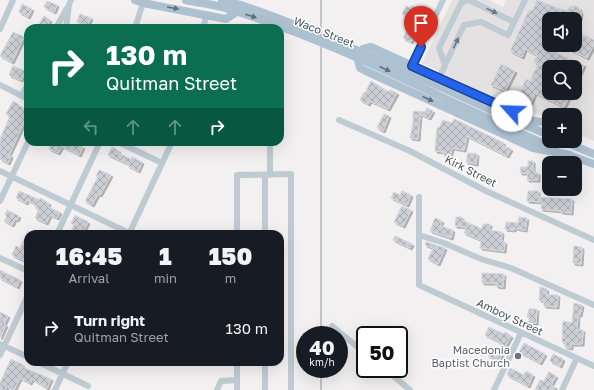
<!DOCTYPE html>
<html lang="en">
<head>
<meta charset="utf-8">
<style>
	:root { --surface:#171b24; --page:#242831; --text:#f1f3f6; --muted:#9ea1a6 }
	body { margin:0; font-family:"Golos Text",sans-serif; background:var(--page); color:var(--text); height:100vh; display:flex; flex-direction:column; font-size:15px; white-space:nowrap }
	* { box-sizing:border-box; margin:0 }
	p { font-size:13px; color:var(--muted) }
	.icon { flex:none; width:22px; height:22px; fill:none; stroke:currentColor; stroke-width:2; stroke-linecap:round; stroke-linejoin:round }
	.map { position:relative; flex:1; overflow:hidden }
	.details { position:absolute; left:24px; top:230px; width:260px; height:136px; display:flex; flex-direction:column; background:var(--surface); border-radius:12px; box-shadow:0 4px 16px #0002 }
	.details>* { flex:none }
	.top-card { position:absolute; left:24px; top:24px; width:260px; height:122px; border-radius:12px; box-shadow:0 4px 16px #0002; background:#0b6e4f; color:#fff; overflow:hidden }
	.tools { position:absolute; left:542px; top:12px; display:grid; gap:8px }
	.tools a { display:grid; place-items:center; width:40px; height:40px; border-radius:8px; background:var(--surface); box-shadow:0 4px 16px #0002; font-size:20px }
	.speed { position:absolute; left:296px; top:326px; display:flex; gap:8px; font-size:20px; font-weight:700; text-align:center }
	.speed>* { display:grid; place-content:center; width:52px; height:52px; border-radius:50%; background:var(--surface); box-shadow:0 4px 16px #0002; line-height:1 }
	.speed small { font-size:10px; font-weight:400 }
	.speed .limit { border:2px solid #111; border-radius:6px; background:#fff; color:#111 }
	.pin { position:absolute; display:grid; place-items:center; width:34px; height:34px; color:#fff; margin:-41px -17px; border-radius:50% 50% 50% 0; rotate:-45deg; box-shadow:0 0 4px #0007 }
	.pin .icon { rotate:45deg }
	.me { position:absolute; width:44px; margin:-22px; rotate:295deg; stroke-linejoin:round; filter:drop-shadow(0 0 3px #0008) }
	.turn { display:flex; align-items:center; gap:14px; height:84px; padding:0 16px; font-size:18px }
	.turn .icon { width:52px; height:52px; stroke-width:2.5 }
	.turn b { display:block; font-size:28px; line-height:34px }
	.lanes { display:flex; align-items:center; height:38px; padding:0 16px; background:#0003; justify-content:center; gap:20px; direction:ltr }
	.lanes .off { opacity:.35 }
	.eta { display:flex; justify-content:space-evenly; align-items:center; height:68px; text-align:center }
	.eta b { font-size:24px; font-weight:800; line-height:28px }
	ul { padding:0; list-style:none }
	li { display:flex; align-items:center; gap:12px; height:60px; padding:0 16px }
	li div { flex:1 }
	li b { display:block; font-size:15px }
	li em { font-style:normal }
	.map>svg:first-child { display:block }
	.education { fill:#e4e1e2; fill-rule:evenodd }
	.building { fill:url(#building-cross-hatch); stroke:#d3d6dc; filter:url(#shadow) }
	.lines { fill:none; stroke-linecap:round; stroke-linejoin:round }
	.minor { stroke:#bfcbd3; stroke-width:6 }
	.major { stroke:#adc1d1; stroke-width:8 }
	.rail { stroke:#b1b5bb; stroke-width:1.5 }
	.major-bridge { stroke:#adc1d1; stroke-width:8 }
	.oneway { fill:#606f7c }
	.oneway2 { fill:#6a7882 }
	.route-casing { stroke:#184099; stroke-width:10 }
	.route { stroke:#2563eb; stroke-width:7 }
	.worship-dot { fill:#6b7280; stroke:#fff; stroke-width:1.5 }
	.labels { text-anchor:middle; stroke-width:3; stroke-linejoin:round; paint-order:stroke }
	.street-label { font-size:11px; fill:#46545f; stroke:#fff }
	.worship-label { font-size:11px; fill:#5b616d; stroke:#fff; text-anchor:end }
</style>
</head>
<body>
<div class="map">
<svg width="594" height="390" viewBox="0 0 594 390">
	<defs>
		<pattern id="building-cross-hatch" width="8" height="8" patternUnits="userSpaceOnUse"><rect width="8" height="8" fill="#cbcfd5"/><path d="M0 0l8 8M0 8l8-8" fill="none" stroke="#a7abb0"/></pattern>
		<filter id="shadow"><feDropShadow dx="2" dy="2" stdDeviation="0" flood-color="#0004"/></filter>
	</defs>
	<rect width="100%" height="100%" fill="#f2f0f0"/>
	<path class="education" d="M452,0H489L503,7L506,0H594V141L575,132V115H549V120L506,99L501,101L422,63ZM549,19H575V45H549ZM549,67H575V93H549Z"/>
	<path class="building" d="M537,0L566,11L571,6H575L579,8L581,13L580,19L575,24V19H549V45H558L554,52L584,65L575,84V67H549V69L547,68L543,76L549,79V93H571L564,107L535,93L531,103L524,100L525,97L519,94L526,79L530,81L538,64L534,62L537,55L525,49L522,57L510,51L529,10L532,11Z
		M47,1L57,5L54,12L44,7Z
		M22,4L32,9L28,17L19,12Z
		M406,6L411,8L412,6L425,12L412,35L414,36L411,42L403,38L409,27L406,26L410,17L402,14Z
		M80,14L91,18L87,26L77,22Z
		M44,16L50,20L46,28H37Z
		M575,31L594,40V44L587,58L561,45H575Z
		M13,32L24,37L12,62L0,56Z
		M501,64L515,71L505,91L491,85Z
		M13,66L25,71L21,80L9,75Z
		M371,81L389,92L390,90L397,93L388,109L370,101L368,104L360,100L364,92L365,93Z
		M13,101L18,104L17,105L28,110V122L25,120L9,155L11,156L8,163L0,159V139L10,116L6,114Z
		M427,108L433,111L429,118L420,114L418,139L410,138L413,124V111L425,112Z
		M384,114L389,116L383,131L377,128Z
		M454,119L504,143L502,145L511,149L507,156L467,136L464,150L452,148L450,157L444,156V152L435,151L437,128H439L443,120L452,123Z
		M52,142H73L83,147L79,155L62,146L58,153L49,149Z
		M112,147L119,151L118,153L131,159L132,157L142,162L138,171L128,166V164L108,155Z
		M468,153L477,154L476,164L466,162Z
		M528,161H533V172L538,173V180H527L528,173H520L521,167H528Z
		M99,170L111,175L100,195L98,194L92,205L85,201L98,177L96,176Z
		M19,191L40,200V198L49,203L48,207L60,212L57,218L50,215L46,223L35,218L39,209L35,208L37,205L27,200L26,203L16,198Z
		M402,191L411,195L407,205L391,198L394,192L400,195Z
		M528,191H538V197L572,199L571,213L561,212V211L541,209L542,202L527,201Z
		M402,206L411,210L403,226L394,222Z
		M7,210L19,216L17,220L15,219L12,225L4,221L7,216L5,215Z
		M75,215L88,222L82,234H70L74,225L71,223Z
		M456,217H462V220L482,229L483,224H490L489,230L502,232L501,241L505,242L504,251L480,248L481,240L464,233L467,227L455,226Z
		M519,217L527,218L525,230L514,228V230L505,229L506,222L518,223Z
		M435,218L442,221L440,226L453,230L451,238L430,231Z
		M28,231V259L27,262L12,255L16,246L20,248Z
		M395,236L412,244L410,248L393,240Z
		M426,242L445,248L438,264L428,259L433,248L425,245Z
		M574,246L582,247L581,264L573,263Z
		M0,270L20,280L17,287L0,278Z
		M482,273L504,274L503,287L496,286V283H482Z
		M540,287L547,289L546,295H558L557,307L544,306V301L539,300Z
		M574,303L582,305L580,315L578,314L577,330H583L582,344H571V348L565,347L566,342H562L563,321L572,323Z
		M529,309H537L536,323H529V317H527Z
		M0,312L8,316L4,324L6,325L0,338Z
		M489,327L504,334L505,332L511,336L505,347L499,344L500,342L485,335Z
		M524,343L545,354L540,363L519,352Z
		M491,349L502,354L499,361L488,356Z
		M553,354L563,359L560,366L550,361Z
		M11,359L23,365L22,367L51,379L47,388L32,379L30,383L20,378L14,390L7,386L5,390H0V383Z
		M510,368L524,375L526,371L533,375L528,386L507,375Z
		M549,372L556,376L551,385L555,387L554,390H535L540,380L544,381Z"/>
	<g class="lines">
		<path class="minor" d="M469,0L514,22
			M56,28L67,8
			M66,28L69,5L71,0
			M135,28L143,3
			M203,28L207,14
			M0,29L13,0
			M445,65L439,48L461,3L468,0
			M410,69L443,0
			M439,78L464,25L481,22L508,35L525,0
			M0,85L28,99
			M22,96L28,83
			M339,120L410,151L486,191L594,240
			M118,142L162,163
			M0,171L129,233
			M270,175V142
			M419,197V285L594,366
			M0,201L28,142
			M57,234L100,142
			M129,234L172,142
			M237,234V175L291,174V390
			M265,234V175
			M419,235L444,243L481,259L511,268L594,305
			M0,258L28,271
			M332,326L365,353
			M0,344L28,357
			M0,355L28,295
			M38,362L88,386
			M385,369L410,390
			M237,380V362
			M55,390L68,362
			M217,390L221,381L237,380V390
			M265,390V362
			M494,390L521,333
			M562,390L577,358"/>
		<path class="major" d="M135,0L143,3L226,19L235,13L237,6
			M452,92L508,118L549,135
			M448,100L555,149
			M549,124L544,122L533,121L371,47L363,49L358,60L360,68L366,71L533,148L570,155
			M563,141L594,154
			M565,154L594,164"/>
		<path class="rail" d="M321,0V335
			M321,369V390"/>
		<path class="major-bridge" d="M186,0C199,3 212,4 225,8C302,31 376,65 448,100
			M222,0C249,6 275,17 300,27C351,47 402,69 452,92"/>
	</g>
	<defs><path id="oneway-solid" d="M-6-.8H1V-3.2L6.5 0L1 3.2V.8H-6Z"/></defs>
	<g class="oneway">
		<use href="#oneway-solid" transform="translate(173 8) rotate(10)"/>
		<use href="#oneway-solid" transform="translate(251 16) rotate(18)"/>
		<use href="#oneway-solid" transform="translate(385 69) rotate(25)"/>
		<use href="#oneway-solid" transform="translate(428 99) rotate(25)"/>
	</g>
	<g class="oneway2">
		<use href="#oneway-solid" transform="translate(492 11) rotate(26)"/>
		<use href="#oneway-solid" transform="translate(456 43) rotate(-65)"/>
	</g>
	<g class="lines">
		<defs>
			<path id="route" d="M421,47L412,66L512,111"/>
		</defs>
		<use href="#route" class="route-casing"/>
		<use href="#route" class="route"/>
	</g>
	<circle class="worship-dot" cx="518" cy="356" r="4"/>
	<g class="labels">
		<g class="street-label">
			<text transform="translate(324 32) rotate(22)" y="4">Waco Street</text>
			<text transform="translate(471 171) rotate(27)" y="4">Kirk Street</text>
			<text transform="translate(510 317) rotate(25)" y="4">Amboy Street</text>
		</g>
		<g class="worship-label">
			<text x="510" y="354">Macedonia<tspan x="510" dy="13">Baptist Church</tspan></text>
		</g>
	</g>
</svg>
<div class="tools">
<a><svg class="icon" aria-label="sound" viewBox="0 0 24 24"><path d="M4 9h4l5-4v14l-5-4H4zM17 9q2 3 0 6"/></svg></a>
<a><svg class="icon" aria-label="search" viewBox="0 0 24 24"><circle cx="10" cy="10" r="6"/><path d="M15 15l6 6"/></svg></a>
<a>+</a>
<a>−</a>
</div>
<div class="speed"><div>40<small>km/h</small></div><div class="limit">50</div></div>
<div class="pin" style="left:421px;top:47px;background:#d93025"><svg class="icon" aria-label="arrive" viewBox="0 0 24 24"><path d="M6 21V4h12l-3 4 3 4H6"/></svg></div>
<svg class="me" style="left:512px;top:111px" viewBox="-20 -20 40 40"><circle r="19" fill="#fff"/><path d="M0-13L10 11 0 6-10 11z" fill="#2563eb"/></svg>
<div class="top-card">
<div class="turn"><svg class="icon" aria-label="right" viewBox="0 0 24 24"><path d="M7 20v-9h11M14 6l5 5-5 5"/></svg><div><b>130 m</b>Quitman Street</div></div>
<div class="lanes"><svg class="icon off" aria-label="left" viewBox="0 0 24 24"><path d="M17 20v-9H6M10 6l-5 5 5 5"/></svg><svg class="icon off" aria-label="ahead" viewBox="0 0 24 24"><path d="M12 20V5M6 11l6-6 6 6"/></svg><svg class="icon off" aria-label="ahead" viewBox="0 0 24 24"><path d="M12 20V5M6 11l6-6 6 6"/></svg><svg class="icon" aria-label="right" viewBox="0 0 24 24"><path d="M7 20v-9h11M14 6l5 5-5 5"/></svg></div>
</div>
<section class="details">
<div class="eta">
<div><b>16:45</b><p>Arrival</p></div>
<div><b>1</b><p>min</p></div>
<div><b>150</b><p>m</p></div>
</div>
<ul>
<li><svg class="icon" aria-label="right" viewBox="0 0 24 24"><path d="M7 20v-9h11M14 6l5 5-5 5"/></svg><div><b>Turn right</b><p>Quitman Street</p></div><em>130 m</em></li>
</ul>
</section>
</div>
</body>
</html>
